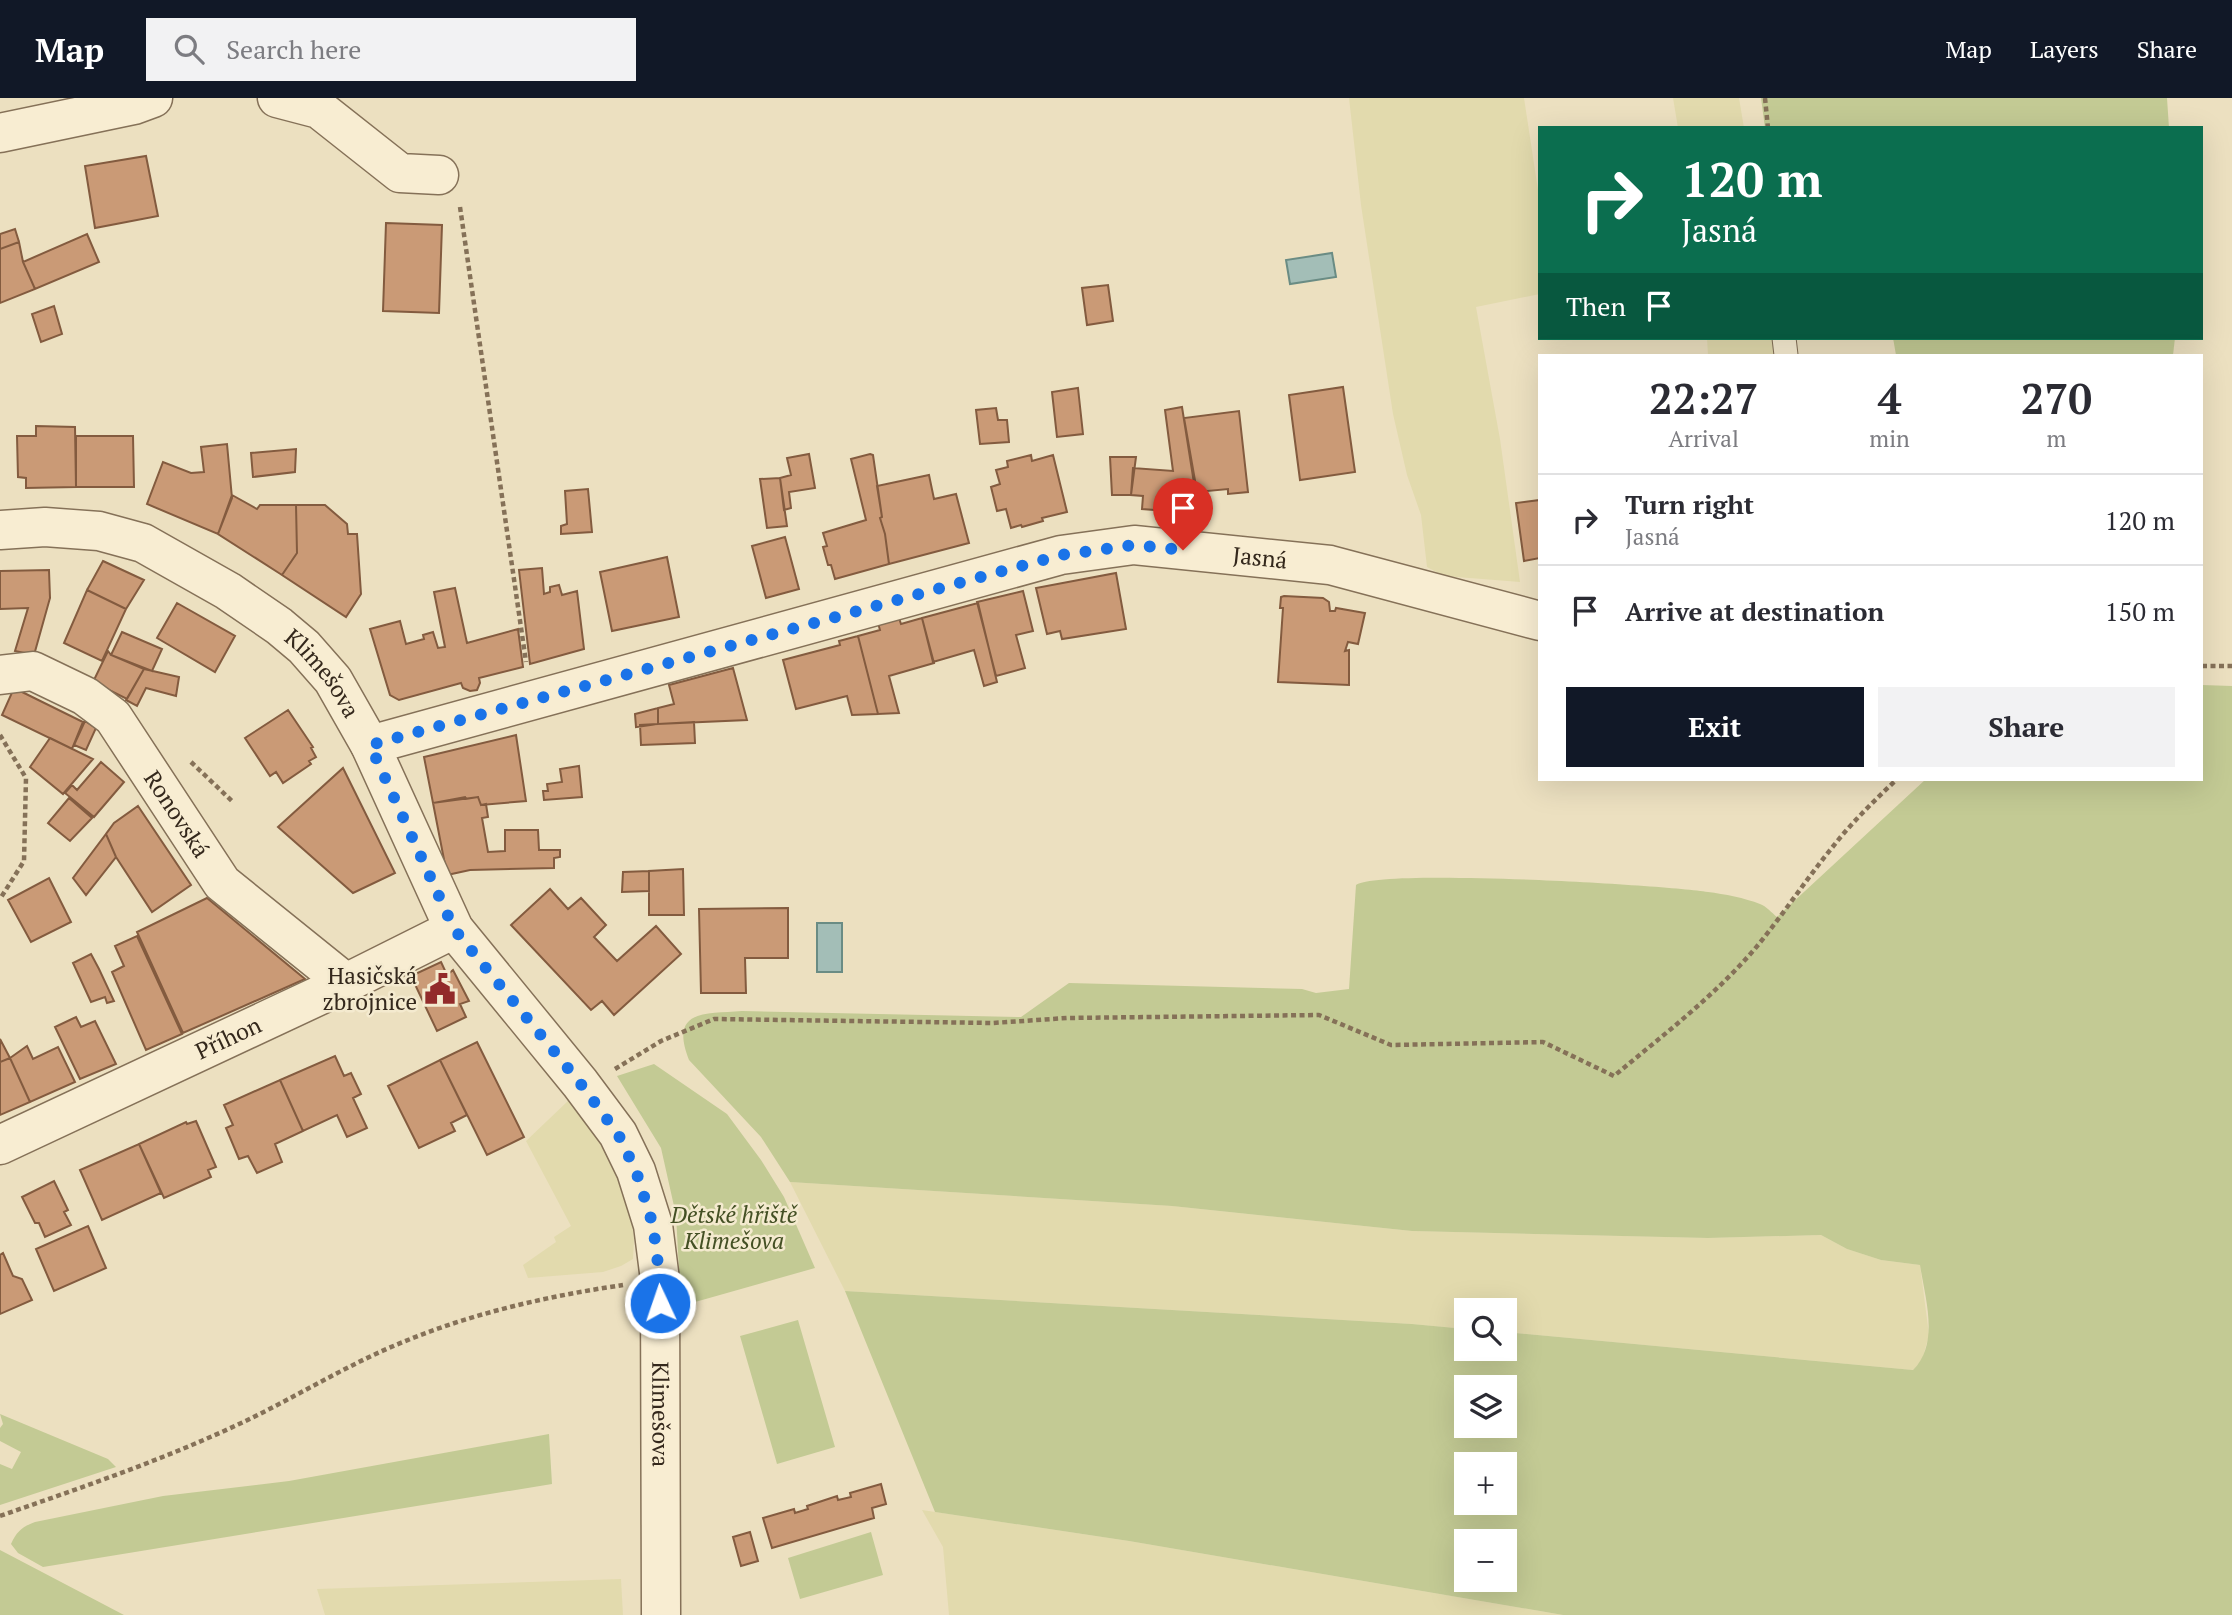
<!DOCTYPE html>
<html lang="en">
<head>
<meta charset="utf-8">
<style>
	:root { --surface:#fff; --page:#f2f2f3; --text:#2b2b33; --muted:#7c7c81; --line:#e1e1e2; --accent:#111827 }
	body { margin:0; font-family:"PT Serif",serif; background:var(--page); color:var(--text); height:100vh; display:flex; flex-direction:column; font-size:26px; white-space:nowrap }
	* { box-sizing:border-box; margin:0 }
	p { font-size:23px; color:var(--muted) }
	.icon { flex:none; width:38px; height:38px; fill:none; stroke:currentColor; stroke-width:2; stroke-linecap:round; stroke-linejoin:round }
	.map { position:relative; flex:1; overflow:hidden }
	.panel { position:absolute; left:1538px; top:256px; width:665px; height:427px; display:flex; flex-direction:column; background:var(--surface); border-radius:0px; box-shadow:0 7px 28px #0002 }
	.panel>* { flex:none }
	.hud { position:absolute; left:1538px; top:28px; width:665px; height:214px; border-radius:0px; box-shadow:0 7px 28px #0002; background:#0b6e4f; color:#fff; overflow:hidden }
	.fabs { position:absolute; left:1454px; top:1200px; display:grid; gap:14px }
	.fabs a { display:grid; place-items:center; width:63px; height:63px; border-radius:0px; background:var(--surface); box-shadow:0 7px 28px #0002; font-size:35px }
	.pin { position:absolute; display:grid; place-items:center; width:60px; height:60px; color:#fff; margin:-72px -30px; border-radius:50% 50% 50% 0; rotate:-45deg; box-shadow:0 0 7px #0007 }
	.pin .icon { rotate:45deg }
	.me { position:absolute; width:77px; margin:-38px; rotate:357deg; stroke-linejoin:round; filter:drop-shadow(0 0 5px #0008) }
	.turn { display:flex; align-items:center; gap:24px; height:147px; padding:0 28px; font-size:32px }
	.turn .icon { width:91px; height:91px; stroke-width:2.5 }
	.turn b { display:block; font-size:49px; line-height:60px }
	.then { display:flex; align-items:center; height:66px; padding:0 28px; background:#0003; gap:14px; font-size:26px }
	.eta { display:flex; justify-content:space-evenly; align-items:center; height:119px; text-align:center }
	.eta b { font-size:42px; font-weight:700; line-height:49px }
	.cta { display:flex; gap:14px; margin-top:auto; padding:14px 28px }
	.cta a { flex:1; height:80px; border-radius:0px; background:var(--accent); color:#fff; font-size:28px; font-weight:700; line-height:80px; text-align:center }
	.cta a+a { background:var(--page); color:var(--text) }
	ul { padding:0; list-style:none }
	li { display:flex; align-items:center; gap:21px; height:91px; padding:0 28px; border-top:2px solid var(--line) }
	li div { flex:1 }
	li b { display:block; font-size:26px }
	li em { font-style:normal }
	header { display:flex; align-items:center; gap:42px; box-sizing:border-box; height:98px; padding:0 35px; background:var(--accent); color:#fff }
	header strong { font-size:33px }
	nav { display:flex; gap:38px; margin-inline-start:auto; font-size:24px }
	.search { width:490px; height:63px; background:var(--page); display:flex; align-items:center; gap:18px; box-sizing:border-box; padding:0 24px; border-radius:0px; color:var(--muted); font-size:26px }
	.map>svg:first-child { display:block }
	.farmland { fill:#e2daad }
	.green { fill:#c3ca94; fill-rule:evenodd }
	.water { fill:#a3beb7; stroke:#6a8c84; stroke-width:2 }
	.building { fill:#ca9a76; stroke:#835b3f; stroke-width:2 }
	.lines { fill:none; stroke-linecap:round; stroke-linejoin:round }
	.service-casing { stroke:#857158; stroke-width:25 }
	.minor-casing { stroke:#857158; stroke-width:41 }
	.path { stroke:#857158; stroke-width:4.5; stroke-dasharray:5 3.5; stroke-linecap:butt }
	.service { stroke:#f8edd2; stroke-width:23 }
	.minor { stroke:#f8edd2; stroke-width:38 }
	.route { stroke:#1a73e8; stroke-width:12; stroke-dasharray:0 21.6 }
	.labels { text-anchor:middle; stroke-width:5; stroke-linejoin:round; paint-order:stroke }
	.street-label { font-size:23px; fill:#34281c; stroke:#f4eacf }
	.poi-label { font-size:23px; fill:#34281c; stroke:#f4eacf; text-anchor:end }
	.park-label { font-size:23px; font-style:italic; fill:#445024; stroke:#f4eacf }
</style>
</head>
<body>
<header>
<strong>Map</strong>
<div class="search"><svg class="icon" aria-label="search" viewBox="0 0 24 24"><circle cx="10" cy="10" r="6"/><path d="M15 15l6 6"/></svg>Search here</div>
<nav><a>Map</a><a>Layers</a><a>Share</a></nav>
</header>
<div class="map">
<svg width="2232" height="1517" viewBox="0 0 2232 1517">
	<rect width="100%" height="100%" fill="#ece0c0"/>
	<path class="farmland" d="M1349,0H1524L1540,105V196L1476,209L1500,341L1520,484L1444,478L1427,469L1421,417L1407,377L1393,316L1361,107Z
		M1673,0H1739L1744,30H1678Z
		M1707,240H1777L1780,257H1708Z
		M569,1002L598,1040L616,1075L631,1118L634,1141L633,1161L621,1168L603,1174L528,1180L523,1167L556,1144L554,1139L571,1128L526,1043Z
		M790,1084L1172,1108L1412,1133L1708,1140L1821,1137L1847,1151L1881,1162L1920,1167L1929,1237L1922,1262L1913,1272L1505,1234V1213H1466V1231L1412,1226L845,1193Z
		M922,1412L1129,1443L1563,1517H949L943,1449Z
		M621,1481L623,1517H325L317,1491Z"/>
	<path class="green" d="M1761,0H2167L2169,30H1765Z
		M1893,240H2175L2173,257H1896Z
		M2202,587L2232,588V1517H1563L1129,1443L935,1414L845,1193L1412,1226L1466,1231V1251H1505V1234L1913,1272C1940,1245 1925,1200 1920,1167L1881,1162L1847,1151L1821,1137L1708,1140L1412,1133L1172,1108L790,1084L761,1039L689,962C669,911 705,916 742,913L1021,919L1069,885L1302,891L1316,895L1349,891L1356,787C1378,770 1665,787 1708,794C1724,796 1745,800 1760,806C1766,808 1772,815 1777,819L1926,681H2202ZM1466,1290H1505V1328H1466ZM1466,1367H1505V1405H1466ZM1466,1444H1505V1482H1466Z
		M654,966L727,1016L761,1062L784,1099L815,1170L681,1208L676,1117L661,1050L617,978Z
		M798,1222L835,1349L777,1366L740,1238Z
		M0,1316L108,1361L116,1369L0,1407V1366L12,1371L21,1354L0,1343V1330L3,1326Z
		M549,1336L552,1386L43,1469L18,1455L11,1446C17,1433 22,1429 35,1424L163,1398L289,1383Z
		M871,1434L883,1477L800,1501L788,1460Z
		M0,1452L124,1517H0Z"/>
	<path class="water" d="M1332,155L1336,179L1290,186L1286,162Z
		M817,825H842V874H817Z"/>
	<path class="building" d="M146,58L158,118L95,130L85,68Z
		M386,125L442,127L439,215L383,213Z
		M15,131L19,144L0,151V136Z
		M87,136L99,164L35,191L23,164Z
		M19,144L23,164L35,191L0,205V151Z
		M1108,187L1113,223L1087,227L1082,190Z
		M54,208L62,236L41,244L32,216Z
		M1343,289L1355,374L1300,382L1289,297Z
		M1078,290L1083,336L1057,339L1052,294Z
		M1182,309L1194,385L1196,386L1194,415L1142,411L1143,398L1131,397L1133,370L1173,373L1165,312Z
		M996,310L998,322H1007L1009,344L980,346L976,312Z
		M1239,313L1248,394L1228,396V391L1197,394L1184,320Z
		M36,328L75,329L76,389L26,390V380L18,379L17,338H36Z
		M76,338H133L134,389H76Z
		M227,346L232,400L218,436L147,406L163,364L191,375L204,374L201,349Z
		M296,351L295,374L253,379L251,355Z
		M809,356L815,390L789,394L791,410L784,412L780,380L791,377L787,360Z
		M870,356L873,357L882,419L880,420L885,436L889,466L835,481L831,467H828L823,449L827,448L823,435L866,422L851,361Z
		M1031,357L1032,363L1053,357L1067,414L1042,420L1043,423L1022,429L1021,427L1011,430L1006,411L997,413L991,389L1000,386L996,372L1008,369L1007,363Z
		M1110,359H1136L1131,397H1112Z
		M929,377L934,401L956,396L969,445L889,466L885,436L880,420L882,419L877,388Z
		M780,380L787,428L767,430L760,381Z
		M588,391L592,434L561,436V428L567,426L565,393Z
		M232,397L257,411L260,407H296L297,455L282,477L218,436Z
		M1540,402V460L1524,463L1516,405Z
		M296,407H325L347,426L348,436H357L361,496L346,519L282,477L297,455Z
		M785,439L799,491L766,500L752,448Z
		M667,459L679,519L612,533L600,474Z
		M103,463L144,482L126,511L87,492Z
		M542,470L544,496L550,494V489L559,487L562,497L577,493L584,551L530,566L519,472Z
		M49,472L50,500L34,557L15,553L28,510L0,511V473Z
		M1116,475L1126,531L1062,541L1060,533L1047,536L1036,490Z
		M455,490L467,545L518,531L523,569L479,580L480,585L477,592L470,593L463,590L461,585L399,602L390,597L370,531L400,523L406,546L424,541L423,537L433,534L438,550L445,549L434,494Z
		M87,492L126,511L102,563L64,545Z
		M1023,493L1033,533L1016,537L1025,570L996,578L977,504Z
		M1284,498L1323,500L1329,504L1330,513H1335L1336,510L1365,515L1358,546L1348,544L1345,553L1349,552V587L1278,584L1283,510H1280L1281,499Z
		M177,505L235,538L215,574L157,540Z
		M978,505L997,584L984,588L974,552L933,564L922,520Z
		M899,520L901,526L922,520L934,565L889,578L899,615L878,616L858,538L880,532L878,525Z
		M122,534L162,551L152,573L111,557Z
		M858,538L878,616L852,617L847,598L796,611L783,562L840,547L839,543Z
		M108,553L111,557L144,571L127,601L93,584Z
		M733,570L747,622L658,626V610L674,606L669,587Z
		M144,571L179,579L176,598L146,590L137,608L126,602Z
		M14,590L83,624L72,651L2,617Z
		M658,610V626L636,629L635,616Z
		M288,612L313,649L311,650L316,659L309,663L311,666L283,685L276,674L270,678L245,640Z
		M85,623L96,630L86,652L74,647Z
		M694,624L695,645L641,647L640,627Z
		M516,637L526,703L481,707L478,699L433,705L424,659Z
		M50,640L93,661L63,696L30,669Z
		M101,664L124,684L94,719L65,695L72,687L77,692Z
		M579,668L582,699L544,702L543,693H548L547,686L562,684L560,671Z
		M343,670L395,775L353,795L278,729Z
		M465,699L466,701L478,699L481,707L486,706L488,719L482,720L488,754L505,753V732H538L539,752H560V759L554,760V770L470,772L447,777L433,705Z
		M69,700L92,720L70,743L48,725Z
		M138,708L191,787L152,814L116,759L106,736L114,725Z
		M106,736L116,759L86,797L73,780Z
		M683,771L684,817H649V773Z
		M649,773V793L622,794L623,774Z
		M49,780L71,824L31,844L8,802Z
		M550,791L568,811L581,800L606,827L594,839L617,863L656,828L681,856L614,917L602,903L591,912L511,827Z
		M207,800L305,881L183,935L137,834Z
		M788,810V860H745L746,895H701L699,811Z
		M137,838L182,936L146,952L112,874L124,868L115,848Z
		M91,856L99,871L114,903L107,905L105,899L91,904L73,865Z
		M441,864L447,877L453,872L469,903L460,906L466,919L437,933L411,878Z
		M76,919L81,929L95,923L116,966L80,981L55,929Z
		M0,941L10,960L0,964Z
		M477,944L524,1039L487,1057L440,962Z
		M27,948L33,961L58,949L75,984L30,1004L10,960Z
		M335,958L344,978L351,975L361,996L353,1000L367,1030L347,1039L337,1017L303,1033L280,982Z
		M10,960L30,1004L0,1017V964Z
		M440,962L467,1017L451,1025L455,1033L419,1050L388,988Z
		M280,982L303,1033L275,1046L282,1064L257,1075L248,1058L239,1061L226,1030L233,1027L224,1007Z
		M196,1023L216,1069L208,1072L211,1079L164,1100L139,1046L186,1024L187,1026Z
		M139,1046L161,1095L102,1122L80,1072Z
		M54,1083L68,1112L64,1114L71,1127L45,1139L39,1125H35L22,1099Z
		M88,1128L106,1170L54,1193L36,1151Z
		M3,1155L13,1178L22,1181L32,1202L0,1216V1157Z
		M881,1386L886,1406L872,1410L874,1420L772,1450L763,1420L794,1411L795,1415L808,1411L807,1408L837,1398L838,1402L851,1399L850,1395Z
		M750,1434L758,1463L741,1468L733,1439Z"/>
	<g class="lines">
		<defs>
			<path id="service" d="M1784,240L1786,257"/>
			<g id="minor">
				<path d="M277,0L319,11L400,75L439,77"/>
				<path d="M0,35L134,7L153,0"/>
				<path id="s1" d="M0,432L45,429L99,433L143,445L228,493L279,528L304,549L333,582L370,647L454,831L580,985L618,1036L636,1073L653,1127L660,1182L661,1517"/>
				<path id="s2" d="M0,577L33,573L85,598L113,619L222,785L346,885"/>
				<path id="s3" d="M370,647L1061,457L1134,447L1330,467L1540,523"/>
				<path id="s4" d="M0,1047L346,885L454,831"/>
			</g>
		</defs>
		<use href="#service" class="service-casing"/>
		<use href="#minor" class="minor-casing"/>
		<path class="path" d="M1765,0L1768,30
			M460,109L526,564
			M2202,568H2232
			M0,637L26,680L24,763L0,801
			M191,664L233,704
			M615,971L661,943L714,921L993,925L1067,920L1319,917L1391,947L1543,944L1614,978C1662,938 1712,900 1753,853C1781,820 1804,784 1831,751C1851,725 1874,703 1897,681
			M0,1418C80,1390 160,1363 237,1327C293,1301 346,1267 403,1244C473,1215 548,1198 623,1187"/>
		<use href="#service" class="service"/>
		<use href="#minor" class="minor"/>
	</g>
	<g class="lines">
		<path class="route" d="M660,1205V1182L653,1127L636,1073L618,1036L580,985L454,831L370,647L1061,457L1134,447L1183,452"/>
	</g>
	<defs>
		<symbol id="civic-bare" viewBox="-9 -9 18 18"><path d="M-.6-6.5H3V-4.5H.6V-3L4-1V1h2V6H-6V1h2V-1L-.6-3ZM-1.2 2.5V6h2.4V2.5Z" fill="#922b2a" stroke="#f4eacf" stroke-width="2.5" paint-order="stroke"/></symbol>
	</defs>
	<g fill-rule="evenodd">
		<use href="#civic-bare" x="418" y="869" width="44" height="44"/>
	</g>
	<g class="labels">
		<g class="street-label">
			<text dy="8" stroke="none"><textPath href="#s3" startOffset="917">Jasná</textPath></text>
			<text dy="8" stroke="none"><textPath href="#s1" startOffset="369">Klimešova</textPath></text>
			<text dy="8" stroke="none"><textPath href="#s2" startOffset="242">Ronovská</textPath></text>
			<text dy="8" stroke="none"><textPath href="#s4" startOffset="252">Příhon</textPath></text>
			<text dy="8" stroke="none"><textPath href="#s1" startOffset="1208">Klimešova</textPath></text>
		</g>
		<g class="poi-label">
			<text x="417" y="886">Hasičská<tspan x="417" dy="26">zbrojnice</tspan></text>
		</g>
		<g class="park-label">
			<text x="734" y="1125">Dětské hřiště<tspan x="734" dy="26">Klimešova</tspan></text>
		</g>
	</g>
</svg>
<div class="fabs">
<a><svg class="icon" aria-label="search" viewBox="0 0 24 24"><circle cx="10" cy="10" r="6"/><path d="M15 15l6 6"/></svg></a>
<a><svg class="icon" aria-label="layers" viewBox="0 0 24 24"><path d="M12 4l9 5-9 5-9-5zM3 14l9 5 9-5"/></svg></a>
<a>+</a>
<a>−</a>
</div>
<div class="pin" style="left:1183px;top:452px;background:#d93025"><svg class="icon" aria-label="arrive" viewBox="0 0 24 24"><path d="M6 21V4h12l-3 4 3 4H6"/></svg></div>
<svg class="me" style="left:660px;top:1205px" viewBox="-20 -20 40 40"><circle r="17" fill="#1a73e8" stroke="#fff" stroke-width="3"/><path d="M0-11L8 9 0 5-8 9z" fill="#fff"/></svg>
<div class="hud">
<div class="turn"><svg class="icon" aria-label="right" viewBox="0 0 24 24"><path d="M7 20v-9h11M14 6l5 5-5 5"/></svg><div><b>120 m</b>Jasná</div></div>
<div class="then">Then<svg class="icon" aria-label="arrive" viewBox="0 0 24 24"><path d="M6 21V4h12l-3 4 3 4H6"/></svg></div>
</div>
<section class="panel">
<div class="eta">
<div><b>22:27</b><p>Arrival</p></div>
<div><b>4</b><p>min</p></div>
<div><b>270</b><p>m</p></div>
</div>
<ul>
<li><svg class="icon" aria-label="right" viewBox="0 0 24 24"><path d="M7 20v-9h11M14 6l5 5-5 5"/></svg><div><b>Turn right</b><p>Jasná</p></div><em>120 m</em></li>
<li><svg class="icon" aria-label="arrive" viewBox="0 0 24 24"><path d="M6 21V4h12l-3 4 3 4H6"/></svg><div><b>Arrive at destination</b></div><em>150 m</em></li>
</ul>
<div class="cta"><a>Exit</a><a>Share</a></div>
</section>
</div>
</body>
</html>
